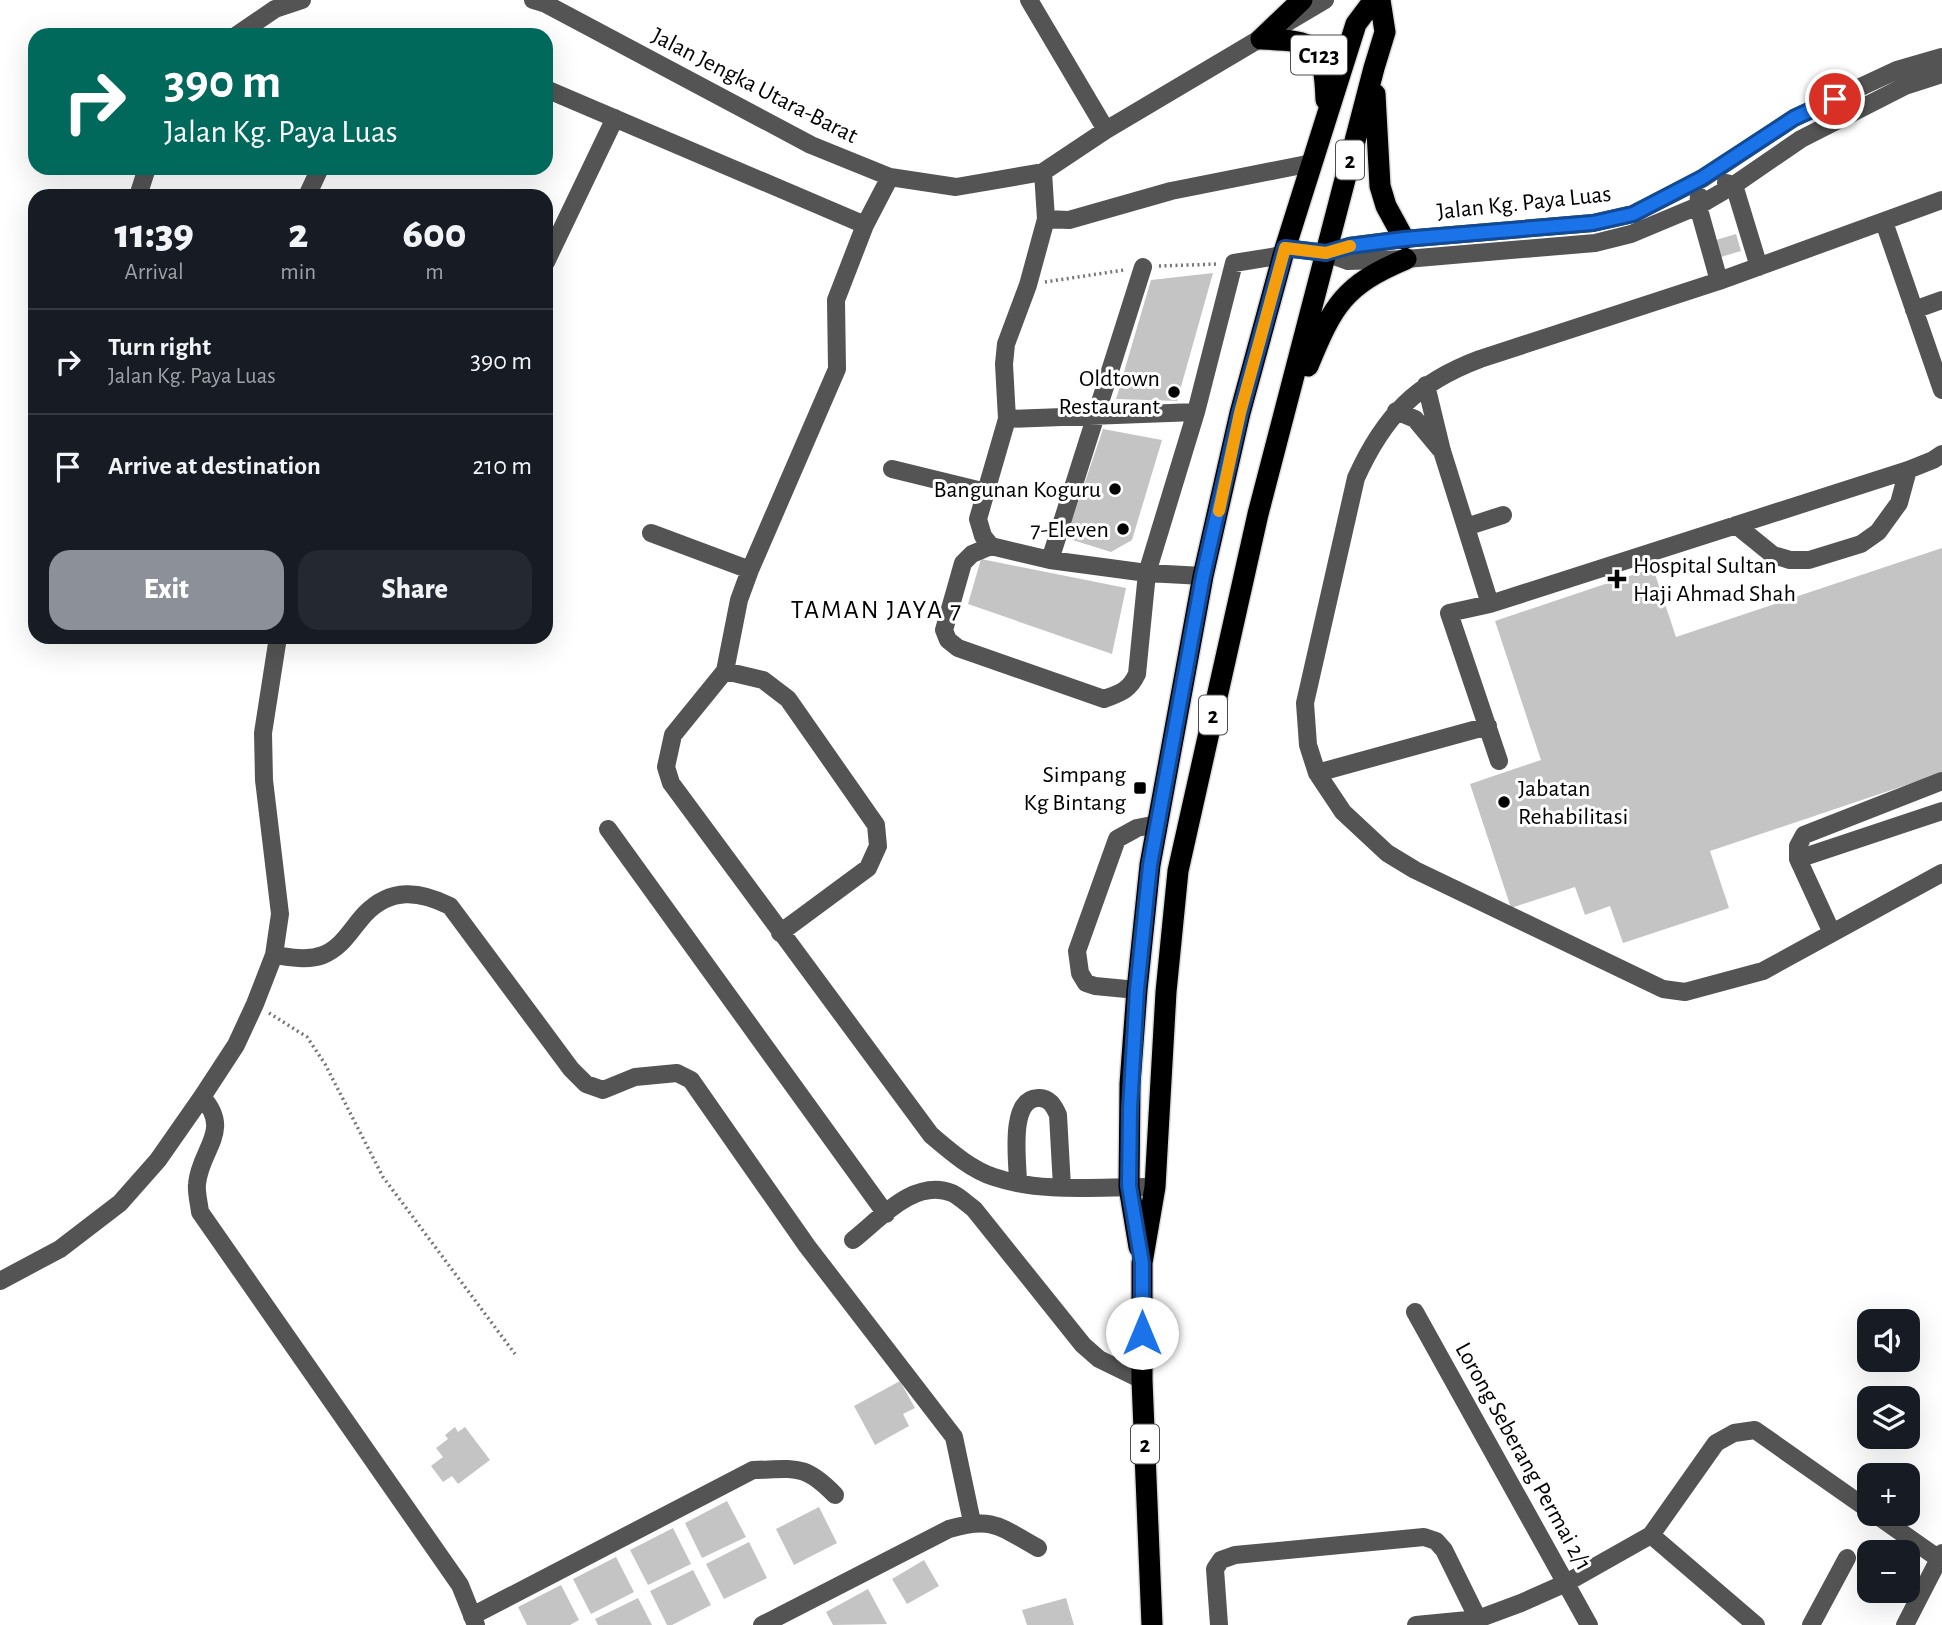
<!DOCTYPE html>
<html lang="en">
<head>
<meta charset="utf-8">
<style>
	:root { --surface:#171b24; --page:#242831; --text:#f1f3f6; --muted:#9ea1a6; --line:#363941; --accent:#8c9099 }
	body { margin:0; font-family:"Alegreya Sans",sans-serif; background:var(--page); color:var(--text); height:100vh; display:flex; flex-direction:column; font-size:26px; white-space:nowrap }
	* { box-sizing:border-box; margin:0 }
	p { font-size:23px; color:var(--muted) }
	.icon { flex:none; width:38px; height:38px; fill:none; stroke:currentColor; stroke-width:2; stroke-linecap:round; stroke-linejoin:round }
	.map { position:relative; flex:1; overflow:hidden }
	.details { position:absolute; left:28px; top:189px; width:525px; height:455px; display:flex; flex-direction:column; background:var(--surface); border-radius:21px; box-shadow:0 7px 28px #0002 }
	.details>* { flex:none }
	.guide { position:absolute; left:28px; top:28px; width:525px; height:147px; border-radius:21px; box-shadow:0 7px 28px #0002; background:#00695c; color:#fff; overflow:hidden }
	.tools { position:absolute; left:1857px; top:1309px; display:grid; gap:14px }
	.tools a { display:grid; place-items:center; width:63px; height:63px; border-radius:14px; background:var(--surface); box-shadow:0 7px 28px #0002; font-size:35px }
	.pin { position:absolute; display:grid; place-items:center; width:60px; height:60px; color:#fff; margin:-30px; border:4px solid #fff; border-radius:50%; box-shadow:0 2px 7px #0007 }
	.me { position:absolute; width:77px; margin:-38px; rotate:0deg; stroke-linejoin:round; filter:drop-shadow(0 0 5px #0008) }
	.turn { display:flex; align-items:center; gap:24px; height:147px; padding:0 21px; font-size:32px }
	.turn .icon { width:91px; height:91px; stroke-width:2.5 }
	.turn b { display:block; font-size:49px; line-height:60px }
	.eta { display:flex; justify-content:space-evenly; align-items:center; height:119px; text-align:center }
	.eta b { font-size:42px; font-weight:800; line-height:49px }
	.primary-button { display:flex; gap:14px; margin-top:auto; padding:14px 21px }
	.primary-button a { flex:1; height:80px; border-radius:21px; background:var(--accent); color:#fff; font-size:28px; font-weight:800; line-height:80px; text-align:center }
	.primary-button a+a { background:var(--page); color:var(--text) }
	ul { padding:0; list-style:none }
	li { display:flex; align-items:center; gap:21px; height:105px; padding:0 21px; border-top:2px solid var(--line) }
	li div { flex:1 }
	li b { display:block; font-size:26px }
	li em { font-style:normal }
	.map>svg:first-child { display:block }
	.building { fill:#c4c4c4 }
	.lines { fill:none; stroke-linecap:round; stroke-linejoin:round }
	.highway-casing { stroke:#dbdbdb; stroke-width:24 }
	.path { stroke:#767676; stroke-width:3.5; stroke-dasharray:2 3.5; stroke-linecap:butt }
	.minor { stroke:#545454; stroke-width:18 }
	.highway { stroke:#000; stroke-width:21 }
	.route-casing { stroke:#114b97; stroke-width:18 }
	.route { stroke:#1a73e8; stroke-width:12 }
	.slow { stroke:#f59e0b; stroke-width:12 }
	.poi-dot { fill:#000; stroke:#fff; stroke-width:2.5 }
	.labels { text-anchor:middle; stroke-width:6; stroke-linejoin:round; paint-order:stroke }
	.shield { fill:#fff; stroke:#4c4c4c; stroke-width:2 }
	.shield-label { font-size:23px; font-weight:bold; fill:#000 }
	.street-label { font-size:24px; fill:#000; stroke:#fff }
	.poi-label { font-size:24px; fill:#000; stroke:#fff; text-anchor:end }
	.neighbourhood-label { font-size:26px; letter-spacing:2px; fill:#000; stroke:#fff }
</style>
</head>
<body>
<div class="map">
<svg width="1942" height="1625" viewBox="0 0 1942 1625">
	<rect width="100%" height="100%" fill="#fff"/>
	<path class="building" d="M1736,234L1741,251L1721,257L1716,240Z
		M1213,273L1177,401L1116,399L1151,280Z
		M1103,429L1162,440L1132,540L1111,552L1066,538Z
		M1942,548V773L1710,851L1729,908L1623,943L1610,906L1585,915L1575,887L1511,908L1470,784L1541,760L1495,621L1653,568L1676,637Z
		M981,559L1126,588L1112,654L968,604Z
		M900,1381L915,1408L903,1414L909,1426L875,1445L854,1406Z
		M455,1427L458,1432L465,1427L490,1460L458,1484L452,1476L443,1482L431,1466L443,1457L436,1448L448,1439L445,1435Z
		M727,1501L746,1537L702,1558L685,1523Z
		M819,1507L837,1543L794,1565L776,1529Z
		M673,1528L691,1564L648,1585L630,1550Z
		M749,1542L767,1578L724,1599L706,1564Z
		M616,1557L634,1592L591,1614L573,1579Z
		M924,1560L939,1586L907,1604L892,1579Z
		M693,1570L711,1605L672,1625H667L650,1591Z
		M561,1585L579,1620L570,1625H527L518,1607Z
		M868,1589L887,1624L833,1625L826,1612Z
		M638,1598L652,1625H598L595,1619Z
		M1066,1598L1074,1625H1027L1022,1610Z"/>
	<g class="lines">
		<defs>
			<path id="highway" d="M1261,39C1316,41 1324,43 1326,100
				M1261,39L1302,0
				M1375,94L1380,186L1386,206L1404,239
				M1308,366C1333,305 1344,285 1406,259
				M1139,1247L1129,1187L1130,1084L1137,990L1150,865L1203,576L1240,413L1283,255L1356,24L1374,0
				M1152,1625L1142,1380V1263L1155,1187L1166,992L1178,871L1258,514L1374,68L1385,32L1380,0"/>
		</defs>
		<use href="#highway" class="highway-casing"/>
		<path class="path" d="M1159,266L1218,264
			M1045,282L1124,270
			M269,1013L307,1037L325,1064L383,1177L515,1354"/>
		<path class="minor" d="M533,0L546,4L811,145L890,177L956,187L1043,172L1106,130L1325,0
			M1029,0L1106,130
			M237,35L275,9L302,0
			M546,89L865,225
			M1043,172L1046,219L1028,285L1006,344L1004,364L1007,419L978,519L983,536L991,546L1050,560L1147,573L1203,576
			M890,177L865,225L836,300L837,369L750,570L739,600L725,671L673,735L666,767L671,783L931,1135C950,1151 970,1169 994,1177C1044,1194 1103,1186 1155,1187
			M1726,183L1734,185L1759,267
			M138,196L147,168
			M307,196L320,168
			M1699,196L1698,206L1719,281
			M1942,200L1719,281L1480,359C1416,383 1384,416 1356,478L1305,703L1308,745L1317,773L1343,812L1387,853L1415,870L1663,989L1685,992L1763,971L1942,873
			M1046,219L1069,220L1171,191L1312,163
			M1884,222L1942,390
			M1285,248L1326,253L1348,261L1406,259L1595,243L1631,234L1698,206L1734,185L1801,139L1905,86L1942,74
			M1326,253L1349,246L1404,239L1593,223L1633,214L1702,179L1794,118L1897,70L1942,57
			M546,262L615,118
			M1914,310L1942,300
			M1426,385L1442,451L1490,604
			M1396,411L1415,419L1440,449
			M1007,419L1196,412
			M892,469L986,492
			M1736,525L1773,555L1790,560H1809L1861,544L1878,532L1899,503L1908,470
			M1466,527L1503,515
			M651,533L750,570
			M991,546L972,554L963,563L944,630L948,640L958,648L1104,699C1120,693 1129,691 1137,674L1147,573L1196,412L1234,263L1283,255
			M1050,560L1143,267
			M725,671L763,680L788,699L876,825L878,846L868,868L780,933
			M1499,761L1449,613L1490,604L1908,470L1933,460L1942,454
			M1317,773L1488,726
			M608,829L886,1214
			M1798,859L1942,811
			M1832,933L1798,859V846L1804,835L1942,781
			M274,955C290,957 307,961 323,955C343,947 351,929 365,914C391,887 420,891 450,906L571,1069L586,1084L603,1090L635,1077L677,1073L691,1080L807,1246L954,1437L972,1522
			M1137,990L1095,986L1086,983L1080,973L1077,951L1117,839L1137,828L1157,824
			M202,1097C233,1131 200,1149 197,1184C196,1192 199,1203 200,1212L460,1585L476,1625
			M1018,1183C1018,1163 1008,1099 1038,1098C1049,1097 1054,1106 1058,1115L1062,1187
			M853,1240C880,1219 914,1178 952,1193C959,1196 967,1204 974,1209L1083,1345L1099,1359L1142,1380
			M0,1281L60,1249L120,1203L158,1160L202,1097L236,1045L255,1004L274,955L280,914L264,780L263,733L278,637
			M1415,1312L1589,1625
			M1875,1514L1939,1559
			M1651,1535L1756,1625
			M472,1616L753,1470C795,1469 804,1463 835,1495
			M762,1625L949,1529C994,1516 1000,1527 1038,1548
			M1219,1625L1215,1569L1221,1560L1235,1555L1424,1537L1436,1541L1444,1550L1478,1619
			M1416,1625L1478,1619L1521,1603L1566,1583L1651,1535L1716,1443L1734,1433L1755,1430L1869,1510
			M1811,1625L1847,1558
			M1905,1625L1942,1553"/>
		<use href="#highway" class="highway"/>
	</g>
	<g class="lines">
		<defs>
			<path id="route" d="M1142,1333V1263L1129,1186L1130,1109L1137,990L1150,865L1203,576L1240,413L1285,248L1326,253L1349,246L1404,239L1593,223L1633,214L1702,178L1794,118L1835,99"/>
		</defs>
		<use href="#route" class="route-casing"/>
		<use href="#route" class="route"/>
		<path class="slow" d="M1219,511L1240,413L1285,248L1326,253L1350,246"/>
	</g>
	<g class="poi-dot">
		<circle cx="1174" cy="392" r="7"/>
		<circle cx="1115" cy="489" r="7"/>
		<circle cx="1123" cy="529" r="7"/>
		<path d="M1613.5 568.5h7v7h7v7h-7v7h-7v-7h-7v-7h7z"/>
		<rect x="1133" y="781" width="14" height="14" rx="3.5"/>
		<circle cx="1504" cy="802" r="7"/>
	</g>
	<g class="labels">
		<g class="shield">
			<rect x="1291" y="35.5" width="56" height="39" rx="5"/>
			<rect x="1336" y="140.5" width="28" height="39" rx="5"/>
			<rect x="1199" y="695.5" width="28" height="39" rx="5"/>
			<rect x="1131" y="1424.5" width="28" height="39" rx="5"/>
		</g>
		<g class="shield-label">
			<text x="1319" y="63">C123</text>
			<text x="1350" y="168">2</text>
			<text x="1213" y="723">2</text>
			<text x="1145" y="1452">2</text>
		</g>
		<g class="street-label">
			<text transform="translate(755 85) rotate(27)" y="8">Jalan Jengka Utara-Barat</text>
			<text transform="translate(1524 202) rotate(-6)" y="8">Jalan Kg. Paya Luas</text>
			<text transform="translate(1524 1456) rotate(61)" y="8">Lorong Seberang Permai 2/1</text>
		</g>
		<g class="poi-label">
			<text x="1160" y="386">Oldtown<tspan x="1160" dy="28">Restaurant</tspan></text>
			<text x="1101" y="497">Bangunan Koguru</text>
			<text x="1109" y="537">7-Eleven</text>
			<text x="1633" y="573" text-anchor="start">Hospital Sultan<tspan x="1633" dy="28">Haji Ahmad Shah</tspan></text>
			<text x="1126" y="782">Simpang<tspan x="1126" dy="28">Kg Bintang</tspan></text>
			<text x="1518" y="796" text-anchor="start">Jabatan<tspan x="1518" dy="28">Rehabilitasi</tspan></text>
		</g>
		<g class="neighbourhood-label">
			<text x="877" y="618">TAMAN JAYA 7</text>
		</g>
	</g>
</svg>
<div class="tools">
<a><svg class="icon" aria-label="sound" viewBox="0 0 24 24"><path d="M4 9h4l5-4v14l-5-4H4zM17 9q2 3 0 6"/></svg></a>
<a><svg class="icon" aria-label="layers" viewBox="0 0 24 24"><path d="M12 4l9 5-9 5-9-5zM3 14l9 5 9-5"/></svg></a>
<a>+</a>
<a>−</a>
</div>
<div class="pin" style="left:1835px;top:99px;background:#d93025"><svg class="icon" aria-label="arrive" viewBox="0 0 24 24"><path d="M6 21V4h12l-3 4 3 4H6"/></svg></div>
<svg class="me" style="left:1142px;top:1333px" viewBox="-20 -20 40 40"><circle r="19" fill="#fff"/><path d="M0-13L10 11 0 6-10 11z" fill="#1a73e8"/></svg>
<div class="guide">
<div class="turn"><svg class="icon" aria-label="right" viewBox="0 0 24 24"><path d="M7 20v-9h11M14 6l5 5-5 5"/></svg><div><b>390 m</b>Jalan Kg. Paya Luas</div></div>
</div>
<section class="details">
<div class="eta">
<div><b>11:39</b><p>Arrival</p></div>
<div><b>2</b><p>min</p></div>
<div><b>600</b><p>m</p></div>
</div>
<ul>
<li><svg class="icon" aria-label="right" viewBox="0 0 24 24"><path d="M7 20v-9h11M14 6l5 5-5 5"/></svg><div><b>Turn right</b><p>Jalan Kg. Paya Luas</p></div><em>390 m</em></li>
<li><svg class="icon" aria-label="arrive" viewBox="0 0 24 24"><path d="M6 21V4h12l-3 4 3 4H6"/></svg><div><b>Arrive at destination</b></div><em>210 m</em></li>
</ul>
<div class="primary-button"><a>Exit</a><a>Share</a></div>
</section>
</div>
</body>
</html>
